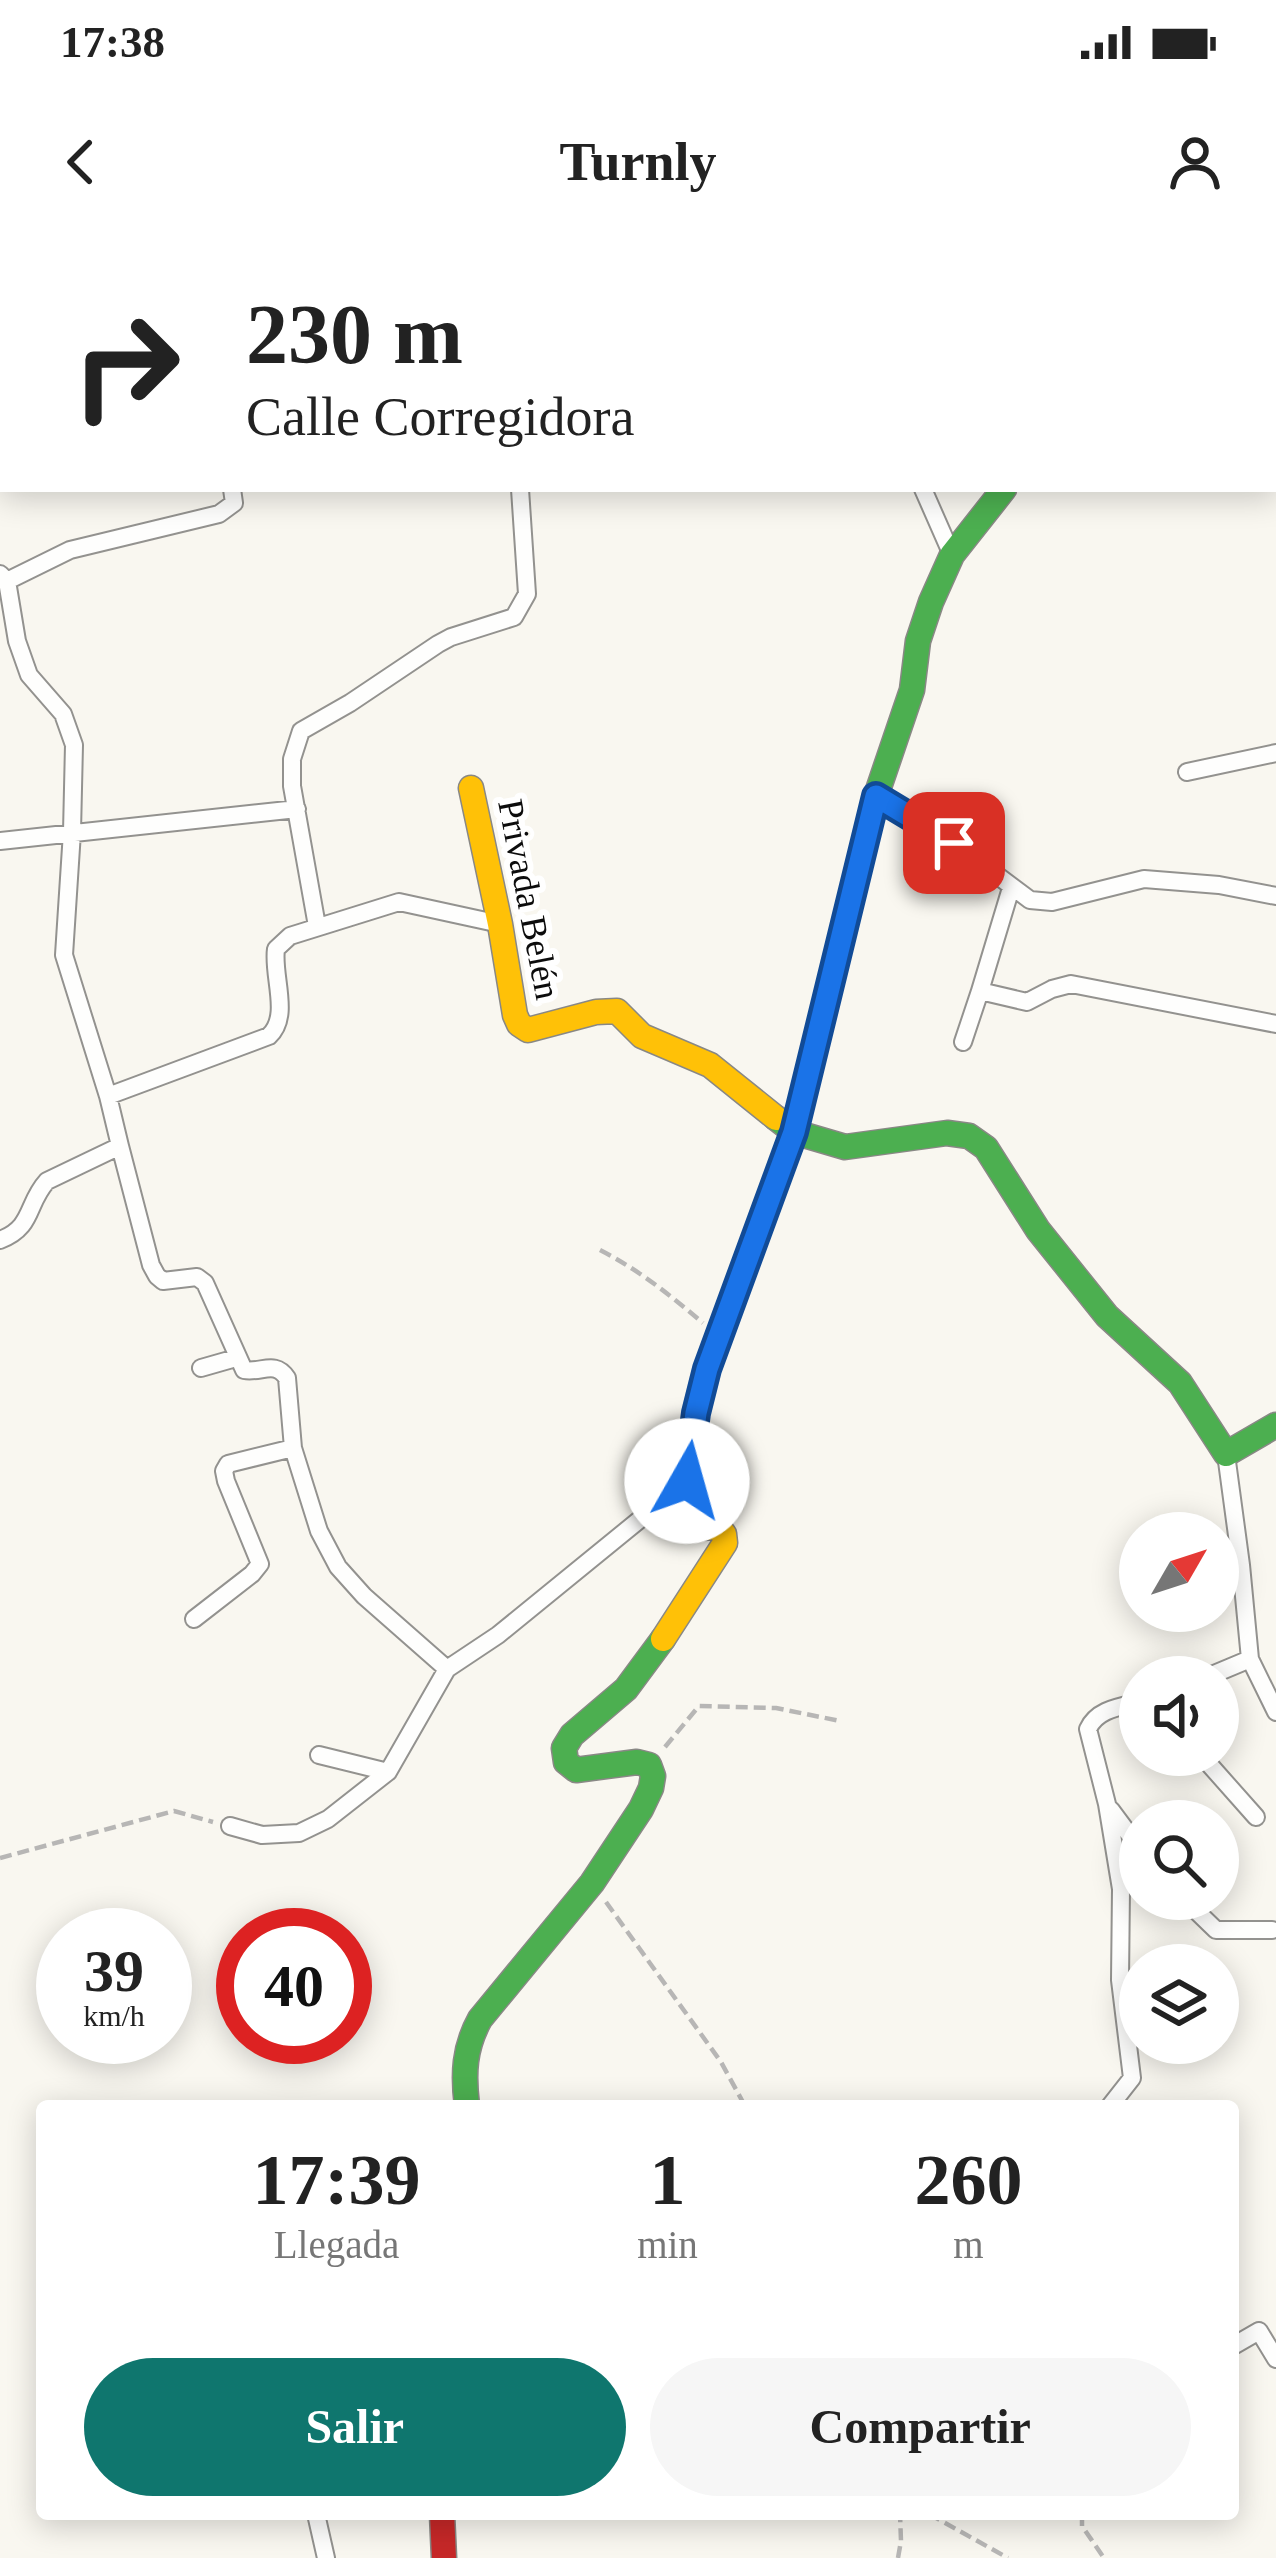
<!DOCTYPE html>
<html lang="es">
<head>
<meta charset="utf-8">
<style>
	:root { --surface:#fff; --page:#f6f6f6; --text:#222; --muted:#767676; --accent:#0f766e }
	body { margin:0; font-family:"Times New Roman",serif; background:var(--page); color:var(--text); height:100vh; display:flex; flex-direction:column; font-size:45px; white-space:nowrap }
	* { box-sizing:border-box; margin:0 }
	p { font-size:39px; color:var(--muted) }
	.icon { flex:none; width:66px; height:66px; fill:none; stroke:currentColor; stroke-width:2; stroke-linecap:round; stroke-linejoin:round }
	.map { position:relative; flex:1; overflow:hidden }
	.sheet { position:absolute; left:36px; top:1860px; width:1203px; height:420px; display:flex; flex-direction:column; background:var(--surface); border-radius:12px; box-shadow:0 6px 30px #0003 }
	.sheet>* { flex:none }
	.guide { position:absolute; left:0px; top:0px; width:1278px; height:252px; box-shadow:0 6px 30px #0003; background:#fff; color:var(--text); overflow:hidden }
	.needle { width:78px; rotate:51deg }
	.fabs { position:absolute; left:1119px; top:1272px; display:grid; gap:24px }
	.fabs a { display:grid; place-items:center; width:120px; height:120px; border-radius:50%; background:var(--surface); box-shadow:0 6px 30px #0003; font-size:60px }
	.speed { position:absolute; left:36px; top:1668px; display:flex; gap:24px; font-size:60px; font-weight:700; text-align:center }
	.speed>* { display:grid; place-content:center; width:156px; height:156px; border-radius:50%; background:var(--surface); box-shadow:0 6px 30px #0003; line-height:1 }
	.speed small { font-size:30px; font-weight:400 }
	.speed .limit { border:18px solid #d22; background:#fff; color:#111 }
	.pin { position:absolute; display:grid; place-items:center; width:102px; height:102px; color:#fff; margin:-51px; border-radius:24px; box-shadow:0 6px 18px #0006 }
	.me { position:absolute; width:132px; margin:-66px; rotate:7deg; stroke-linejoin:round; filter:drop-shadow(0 0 9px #0008) }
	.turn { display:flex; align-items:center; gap:42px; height:252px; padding:0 48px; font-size:54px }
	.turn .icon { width:156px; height:156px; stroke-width:2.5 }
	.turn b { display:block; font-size:84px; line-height:102px }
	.eta { display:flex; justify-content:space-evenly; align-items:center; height:204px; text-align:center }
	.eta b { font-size:72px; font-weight:700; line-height:84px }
	.button { display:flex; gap:24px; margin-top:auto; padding:24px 48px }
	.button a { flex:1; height:138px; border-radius:72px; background:var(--accent); color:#fff; font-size:48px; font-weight:700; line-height:138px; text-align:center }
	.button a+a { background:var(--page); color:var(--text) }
	.status { display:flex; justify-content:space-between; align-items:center; height:84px; padding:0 60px; background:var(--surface); direction:ltr }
	.status svg { height:33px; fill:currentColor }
	header { display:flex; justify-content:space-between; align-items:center; height:156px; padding:0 48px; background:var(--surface); font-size:54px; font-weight:700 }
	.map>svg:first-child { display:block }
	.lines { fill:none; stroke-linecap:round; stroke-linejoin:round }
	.street-casing { stroke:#93928f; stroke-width:20 }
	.fast-casing { stroke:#898885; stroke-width:27 }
	.slow-casing { stroke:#898885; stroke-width:27 }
	.jam-casing { stroke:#898885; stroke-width:27 }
	.path { stroke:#b7b6b5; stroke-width:4.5; stroke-dasharray:12 6; stroke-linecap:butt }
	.street { stroke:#fefefd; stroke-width:16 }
	.fast { stroke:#4caf50; stroke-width:24 }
	.slow { stroke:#ffc107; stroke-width:24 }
	.jam { stroke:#c62828; stroke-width:24 }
	.route-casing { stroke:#114b97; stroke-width:30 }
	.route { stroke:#1a73e8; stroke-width:21 }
	.labels { text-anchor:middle; stroke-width:12; stroke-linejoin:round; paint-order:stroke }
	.street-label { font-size:36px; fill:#0c0c0c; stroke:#fff }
</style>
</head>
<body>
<div class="status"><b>17:38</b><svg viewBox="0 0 49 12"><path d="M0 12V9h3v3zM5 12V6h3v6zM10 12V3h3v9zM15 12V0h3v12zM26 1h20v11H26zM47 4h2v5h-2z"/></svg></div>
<header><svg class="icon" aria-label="back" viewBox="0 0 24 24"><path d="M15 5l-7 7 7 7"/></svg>Turnly<svg class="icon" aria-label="person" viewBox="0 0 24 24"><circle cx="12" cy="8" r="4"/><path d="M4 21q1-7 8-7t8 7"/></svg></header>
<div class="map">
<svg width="1276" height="2318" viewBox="0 0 1276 2318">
	<rect width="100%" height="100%" fill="#f9f7f0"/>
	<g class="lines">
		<defs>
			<path id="street" d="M175,3L185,0
				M453,3L455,0
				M578,3L580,0
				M1214,3L1216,0
				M0,65L3,64
				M0,143L3,146
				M923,249L952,315
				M0,334L7,341L17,401L29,435L63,474L74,505L72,592L64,715L108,856L120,906L47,941C26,964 34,987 0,1000
				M7,341L70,310L219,274L234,263L232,249
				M1187,532L1276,513
				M876,556L954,603L1030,660L1052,662L1144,639L1219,645L1276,656
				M0,601L297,569
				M317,686L292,546V519L301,491L350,463L438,404L451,397L514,377L527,354L520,249
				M980,751L1011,648
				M963,802L980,751L1027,762L1052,749L1071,744L1276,784
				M108,856L269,796C291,776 272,736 276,709L290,696L399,662L500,684
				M120,906L151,1025L157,1036L163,1041L197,1037L205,1043L244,1130C262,1133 275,1120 287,1138L293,1208L319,1291L338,1327L364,1356L447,1429
				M201,1128L236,1118
				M1226,1214L1241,1325L1250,1419L1276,1472
				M194,1379L252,1334L260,1324L226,1241L224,1231L228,1224L293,1208
				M1207,1437L1250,1419
				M319,1515L388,1532
				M1201,1515L1256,1577
				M1111,1570L1140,1609
				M230,1586L262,1595L299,1593L328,1579L388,1532L447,1429L498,1395L687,1241
				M1184,1659L1216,1690H1272
				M1110,1866L1132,1838L1120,1740L1121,1649L1107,1564L1088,1489C1097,1469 1120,1467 1140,1462
				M1233,2106L1259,2091L1276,2119
				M316,2274L326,2318"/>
			<path id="fast" d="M776,878L794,892L845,907L947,893L969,896L986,908L1038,990L1107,1076L1180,1143L1226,1214L1276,1185
				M772,951L794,892L876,556L912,450L918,401L931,362L952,315L1004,249
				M467,1866C463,1834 464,1808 480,1779L592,1643L641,1569L651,1548L653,1536L649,1525L637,1522L576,1530L566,1522L564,1508L572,1495L626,1449L663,1399"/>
			<path id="slow" d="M471,548L500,684L515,775L519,784L528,790L596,772L617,771L642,796L710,825L776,878
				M663,1399L725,1303L724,1294L718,1287L698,1288L687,1269V1241L696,1173L707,1129L772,951"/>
			<path id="jam" d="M1046,0L1047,3
				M442,2274L444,2318"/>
		</defs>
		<use href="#street" class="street-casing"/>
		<use href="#fast" class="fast-casing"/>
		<use href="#slow" class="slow-casing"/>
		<use href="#jam" class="jam-casing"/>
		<path class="path" d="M600,1010C639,1030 670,1055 703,1083
			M665,1507L699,1466L776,1468L840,1481
			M0,1618L174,1571L213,1582
			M606,1662L721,1822L745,1866
			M929,2274L1008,2318
			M1082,2274V2286L1104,2318
			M898,2318L901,2301L900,2274"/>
		<use href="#street" class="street"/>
		<use href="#fast" class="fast"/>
		<use href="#slow" class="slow"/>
		<use href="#jam" class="jam"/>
	</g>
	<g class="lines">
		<defs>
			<path id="route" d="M687,1241L696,1173L707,1129L794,892L876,556L954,603"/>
		</defs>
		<use href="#route" class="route-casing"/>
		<use href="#route" class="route"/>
	</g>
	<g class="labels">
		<g class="street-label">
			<text transform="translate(530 659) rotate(79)" y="13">Privada Belén</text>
		</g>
	</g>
</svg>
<div class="fabs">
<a><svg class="needle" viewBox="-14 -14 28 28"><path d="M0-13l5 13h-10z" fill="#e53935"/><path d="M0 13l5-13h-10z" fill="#767676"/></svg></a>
<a><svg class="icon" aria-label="sound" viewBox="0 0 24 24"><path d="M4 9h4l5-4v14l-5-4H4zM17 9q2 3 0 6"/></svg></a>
<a><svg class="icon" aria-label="search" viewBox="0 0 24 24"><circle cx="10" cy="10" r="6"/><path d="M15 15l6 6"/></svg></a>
<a><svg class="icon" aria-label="layers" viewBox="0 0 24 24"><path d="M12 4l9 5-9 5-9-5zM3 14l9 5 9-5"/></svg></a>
</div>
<div class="speed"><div>39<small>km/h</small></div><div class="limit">40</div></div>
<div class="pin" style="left:954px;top:603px;background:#d93025"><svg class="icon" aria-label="arrive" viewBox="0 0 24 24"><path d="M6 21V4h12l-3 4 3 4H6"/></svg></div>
<svg class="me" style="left:687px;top:1241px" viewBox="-20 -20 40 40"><circle r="19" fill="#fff"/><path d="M0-13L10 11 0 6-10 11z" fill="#1a73e8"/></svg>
<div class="guide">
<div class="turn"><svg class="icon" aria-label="right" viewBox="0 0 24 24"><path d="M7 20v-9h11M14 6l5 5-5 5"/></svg><div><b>230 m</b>Calle Corregidora</div></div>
</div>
<section class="sheet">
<div class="eta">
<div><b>17:39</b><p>Llegada</p></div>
<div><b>1</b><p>min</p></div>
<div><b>260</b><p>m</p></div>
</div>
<div class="button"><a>Salir</a><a>Compartir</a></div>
</section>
</div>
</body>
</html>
